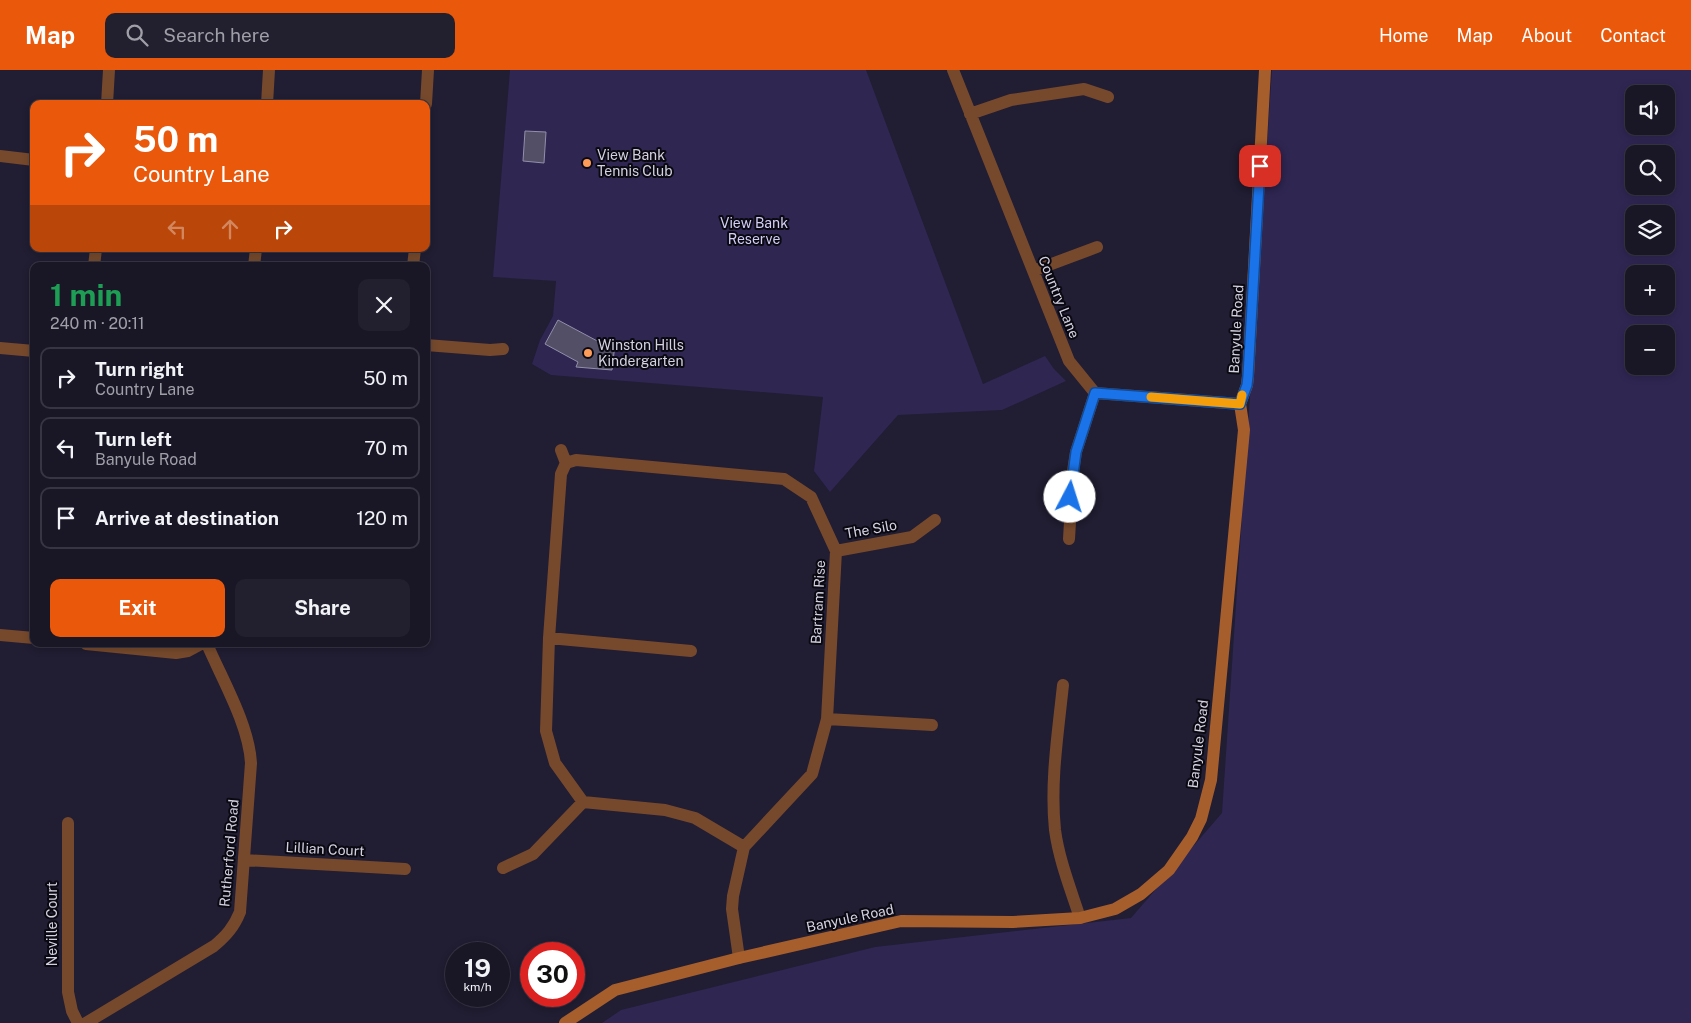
<!DOCTYPE html>
<html lang="en">
<head>
<meta charset="utf-8">
<style>
	:root { --surface:#191626; --page:#221f2e; --text:#f1f3f6; --muted:#9f9fa7; --line:#373543; --accent:#ea580c }
	body { margin:0; font-family:"Public Sans",sans-serif; background:var(--page); color:var(--text); height:100vh; display:flex; flex-direction:column; font-size:19px; white-space:nowrap }
	* { box-sizing:border-box; margin:0 }
	p { font-size:16px; color:var(--muted) }
	.icon { flex:none; width:28px; height:28px; fill:none; stroke:currentColor; stroke-width:2; stroke-linecap:round; stroke-linejoin:round }
	.map { position:relative; flex:1; overflow:hidden }
	.details { position:absolute; left:30px; top:192px; width:400px; height:385px; display:flex; flex-direction:column; background:var(--surface); border-radius:10px; box-shadow:0 2px 8px #0003,0 0 0 1px var(--line) }
	.details>* { flex:none }
	.top-card { position:absolute; left:30px; top:30px; width:400px; height:152px; border-radius:10px; box-shadow:0 2px 8px #0003,0 0 0 1px var(--line); background:#ea580c; color:#fff; overflow:hidden }
	.controls { position:absolute; left:1625px; top:15px; display:grid; gap:10px }
	.controls a { display:grid; place-items:center; width:50px; height:50px; border-radius:10px; background:var(--surface); box-shadow:0 2px 8px #0003,0 0 0 1px var(--line); font-size:25px }
	.speed { position:absolute; left:445px; top:872px; display:flex; gap:10px; font-size:25px; font-weight:700; text-align:center }
	.speed>* { display:grid; place-content:center; width:65px; height:65px; border-radius:50%; background:var(--surface); box-shadow:0 2px 8px #0003,0 0 0 1px var(--line); line-height:1 }
	.speed small { font-size:12px; font-weight:400 }
	.speed .limit { border:8px solid #d22; background:#fff; color:#111 }
	.pin { position:absolute; display:grid; place-items:center; width:42px; height:42px; color:#fff; margin:-21px; border-radius:10px; box-shadow:0 2px 8px #0006 }
	.me { position:absolute; width:55px; margin:-28px; rotate:5deg; stroke-linejoin:round; filter:drop-shadow(0 0 4px #0008) }
	.turn { display:flex; align-items:center; gap:18px; height:105px; padding:0 20px; font-size:22px }
	.turn .icon { width:65px; height:65px; stroke-width:2.5 }
	.turn b { display:block; font-size:35px; line-height:42px }
	.lanes { display:flex; align-items:center; height:48px; padding:0 20px; background:#0003; justify-content:center; gap:25px; direction:ltr }
	.lanes .off { opacity:.35 }
	.round { display:grid; place-items:center; flex:none; width:52px; height:52px; border-radius:10px; background:var(--page) }
	.headline { display:flex; align-items:center; justify-content:space-between; height:85px; padding:0 20px }
	h1 { font-size:30px; font-weight:700; line-height:38px; color:#1e9e55 }
	.action { display:flex; gap:10px; margin-top:auto; padding:10px 20px }
	.action a { flex:1; height:58px; border-radius:10px; background:var(--accent); color:#fff; font-size:20px; font-weight:700; line-height:58px; text-align:center }
	.action a+a { background:var(--page); color:var(--text) }
	ul { padding:0; list-style:none }
	li { display:flex; align-items:center; gap:15px; height:62px; margin:0 10px 8px; padding:0 10px; border:2px solid var(--line); border-radius:10px }
	li div { flex:1 }
	li b { display:block; font-size:19px }
	li em { font-style:normal }
	header { display:flex; align-items:center; gap:30px; box-sizing:border-box; height:70px; padding:0 25px; background:var(--accent); color:#fff }
	header strong { font-size:24px }
	nav { display:flex; gap:28px; margin-inline-start:auto; font-size:18px }
	.search { width:350px; height:45px; background:var(--page); display:flex; align-items:center; gap:12px; box-sizing:border-box; padding:0 18px; border-radius:10px; color:var(--muted); font-size:19px }
	.map>svg:first-child { display:block }
	.green { fill:#2f2652; fill-rule:evenodd }
	.building { fill:#534f67; stroke:#938faa }
	.lines { fill:none; stroke-linecap:round; stroke-linejoin:round }
	.street { stroke:#76492c; stroke-width:12 }
	.secondary { stroke:#a65e2c; stroke-width:12 }
	.route-casing { stroke:#114b97; stroke-width:12 }
	.route { stroke:#1a73e8; stroke-width:9 }
	.slow { stroke:#f59e0b; stroke-width:9 }
	.poi-dot { fill:#fe9b59; stroke:#0a0912; stroke-width:2 }
	.labels { text-anchor:middle; stroke-width:4; stroke-linejoin:round; paint-order:stroke }
	.poi-label { font-size:14px; fill:#d4d2e0; stroke:#0a0912; text-anchor:start }
	.park-label { font-size:14px; fill:#d3cef6; stroke:#0a0912 }
	.street-label { font-size:14px; fill:#d4d2e0; stroke:#0a0912 }
</style>
</head>
<body>
<header>
<strong>Map</strong>
<div class="search"><svg class="icon" aria-label="search" viewBox="0 0 24 24"><circle cx="10" cy="10" r="6"/><path d="M15 15l6 6"/></svg>Search here</div>
<nav><a>Home</a><a>Map</a><a>About</a><a>Contact</a></nav>
</header>
<div class="map">
<svg width="1691" height="953" viewBox="0 0 1691 953">
	<rect width="100%" height="100%" fill="#211d32"/>
	<path class="green" d="M510,0H866L983,314L1045,286L1054,299L1066,311L1002,340L898,345L830,422L814,401L823,327L551,305L532,294L540,270L553,246L556,211L493,207Z
		M1272,0H1691V953H602L621,940L875,877L1131,848L1222,743ZM1634,24H1666V56H1634ZM1634,84H1666V116H1634ZM1634,144H1666V176H1634ZM1634,204H1666V236H1634ZM1634,264H1666V296H1634Z"/>
	<path class="building" d="M525,61L546,62L544,93L523,91Z
		M558,250L601,273L615,274L612,300L576,297L578,292L545,274Z"/>
	<g class="lines">
		<path class="street" d="M953,0L1069,291L1095,323L1240,334
			M107,34L109,0
			M267,34L269,0
			M426,34L428,0
			M970,44L1011,30L1084,19L1108,27
			M0,86L34,90
			M94,196L96,179
			M254,196L256,179
			M413,196L415,179
			M1033,201L1097,177
			M426,275L490,280L503,279
			M0,278L34,281
			M561,380L566,393
			M1069,469L1073,401L1076,382L1095,323
			M836,481L912,467L935,450
			M0,565L34,568
			M549,568L691,581
			M86,574L176,583L188,581L201,574
			M1063,615C1058,663 1050,713 1055,760C1059,790 1071,820 1080,848
			M827,649L932,655
			M68,753V922L72,941L78,953
			M244,790L405,799
			M503,798L533,784L583,732
			M739,888L732,839L733,826L744,777L812,704L827,649L836,481L811,427L784,409L576,390L566,393L561,404L549,568L546,661L555,693L583,732L665,740L695,748L744,777
			M86,953L214,876C226,866 234,857 240,842L251,693C249,655 222,609 207,574"/>
		<path class="secondary" d="M565,953L615,920L739,888L901,851L1013,852L1080,848L1115,839L1141,824L1169,800L1192,767L1201,749L1211,710L1244,360L1240,334L1247,315L1248,306L1265,0"/>
	</g>
	<g class="lines">
		<defs>
			<path id="route" d="M1070,427L1076,382L1095,323L1240,334L1247,315L1248,306L1260,96"/>
		</defs>
		<use href="#route" class="route-casing"/>
		<use href="#route" class="route"/>
		<path class="slow" d="M1151,327L1240,334L1242,325"/>
	</g>
	<g class="poi-dot">
		<circle cx="587" cy="93" r="5"/>
		<circle cx="588" cy="283" r="5"/>
	</g>
	<g class="labels">
		<g class="poi-label">
			<text x="597" y="90">View Bank<tspan x="597" dy="16">Tennis Club</tspan></text>
			<text x="598" y="280">Winston Hills<tspan x="598" dy="16">Kindergarten</tspan></text>
		</g>
		<g class="park-label">
			<text x="754" y="158">View Bank<tspan x="754" dy="16">Reserve</tspan></text>
		</g>
		<g class="street-label">
			<text transform="translate(1059 227) rotate(68)" y="5">Country Lane</text>
			<text transform="translate(1236 259) rotate(-87)" y="5">Banyule Road</text>
			<text transform="translate(871 459) rotate(-10)" y="5">The Silo</text>
			<text transform="translate(818 532) rotate(-87)" y="5">Bartram Rise</text>
			<text transform="translate(1198 674) rotate(-83)" y="5">Banyule Road</text>
			<text transform="translate(325 779) rotate(3)" y="5">Lillian Court</text>
			<text transform="translate(229 783) rotate(-85)" y="5">Rutherford Road</text>
			<text transform="translate(850 848) rotate(-12)" y="5">Banyule Road</text>
			<text transform="translate(52 854) rotate(-90)" y="5">Neville Court</text>
		</g>
	</g>
</svg>
<div class="controls">
<a><svg class="icon" aria-label="sound" viewBox="0 0 24 24"><path d="M4 9h4l5-4v14l-5-4H4zM17 9q2 3 0 6"/></svg></a>
<a><svg class="icon" aria-label="search" viewBox="0 0 24 24"><circle cx="10" cy="10" r="6"/><path d="M15 15l6 6"/></svg></a>
<a><svg class="icon" aria-label="layers" viewBox="0 0 24 24"><path d="M12 4l9 5-9 5-9-5zM3 14l9 5 9-5"/></svg></a>
<a>+</a>
<a>−</a>
</div>
<div class="speed"><div>19<small>km/h</small></div><div class="limit">30</div></div>
<div class="pin" style="left:1260px;top:96px;background:#d93025"><svg class="icon" aria-label="arrive" viewBox="0 0 24 24"><path d="M6 21V4h12l-3 4 3 4H6"/></svg></div>
<svg class="me" style="left:1070px;top:427px" viewBox="-20 -20 40 40"><circle r="19" fill="#fff"/><path d="M0-13L10 11 0 6-10 11z" fill="#1a73e8"/></svg>
<div class="top-card">
<div class="turn"><svg class="icon" aria-label="right" viewBox="0 0 24 24"><path d="M7 20v-9h11M14 6l5 5-5 5"/></svg><div><b>50 m</b>Country Lane</div></div>
<div class="lanes"><svg class="icon off" aria-label="left" viewBox="0 0 24 24"><path d="M17 20v-9H6M10 6l-5 5 5 5"/></svg><svg class="icon off" aria-label="ahead" viewBox="0 0 24 24"><path d="M12 20V5M6 11l6-6 6 6"/></svg><svg class="icon" aria-label="right" viewBox="0 0 24 24"><path d="M7 20v-9h11M14 6l5 5-5 5"/></svg></div>
</div>
<section class="details">
<div class="headline"><div><h1>1 min</h1><p>240 m · 20:11</p></div><a class="round"><svg class="icon" aria-label="close" viewBox="0 0 24 24"><path d="M6 6l12 12M18 6L6 18"/></svg></a></div>
<ul>
<li><svg class="icon" aria-label="right" viewBox="0 0 24 24"><path d="M7 20v-9h11M14 6l5 5-5 5"/></svg><div><b>Turn right</b><p>Country Lane</p></div><em>50 m</em></li>
<li><svg class="icon" aria-label="left" viewBox="0 0 24 24"><path d="M17 20v-9H6M10 6l-5 5 5 5"/></svg><div><b>Turn left</b><p>Banyule Road</p></div><em>70 m</em></li>
<li><svg class="icon" aria-label="arrive" viewBox="0 0 24 24"><path d="M6 21V4h12l-3 4 3 4H6"/></svg><div><b>Arrive at destination</b></div><em>120 m</em></li>
</ul>
<div class="action"><a>Exit</a><a>Share</a></div>
</section>
</div>
</body>
</html>
